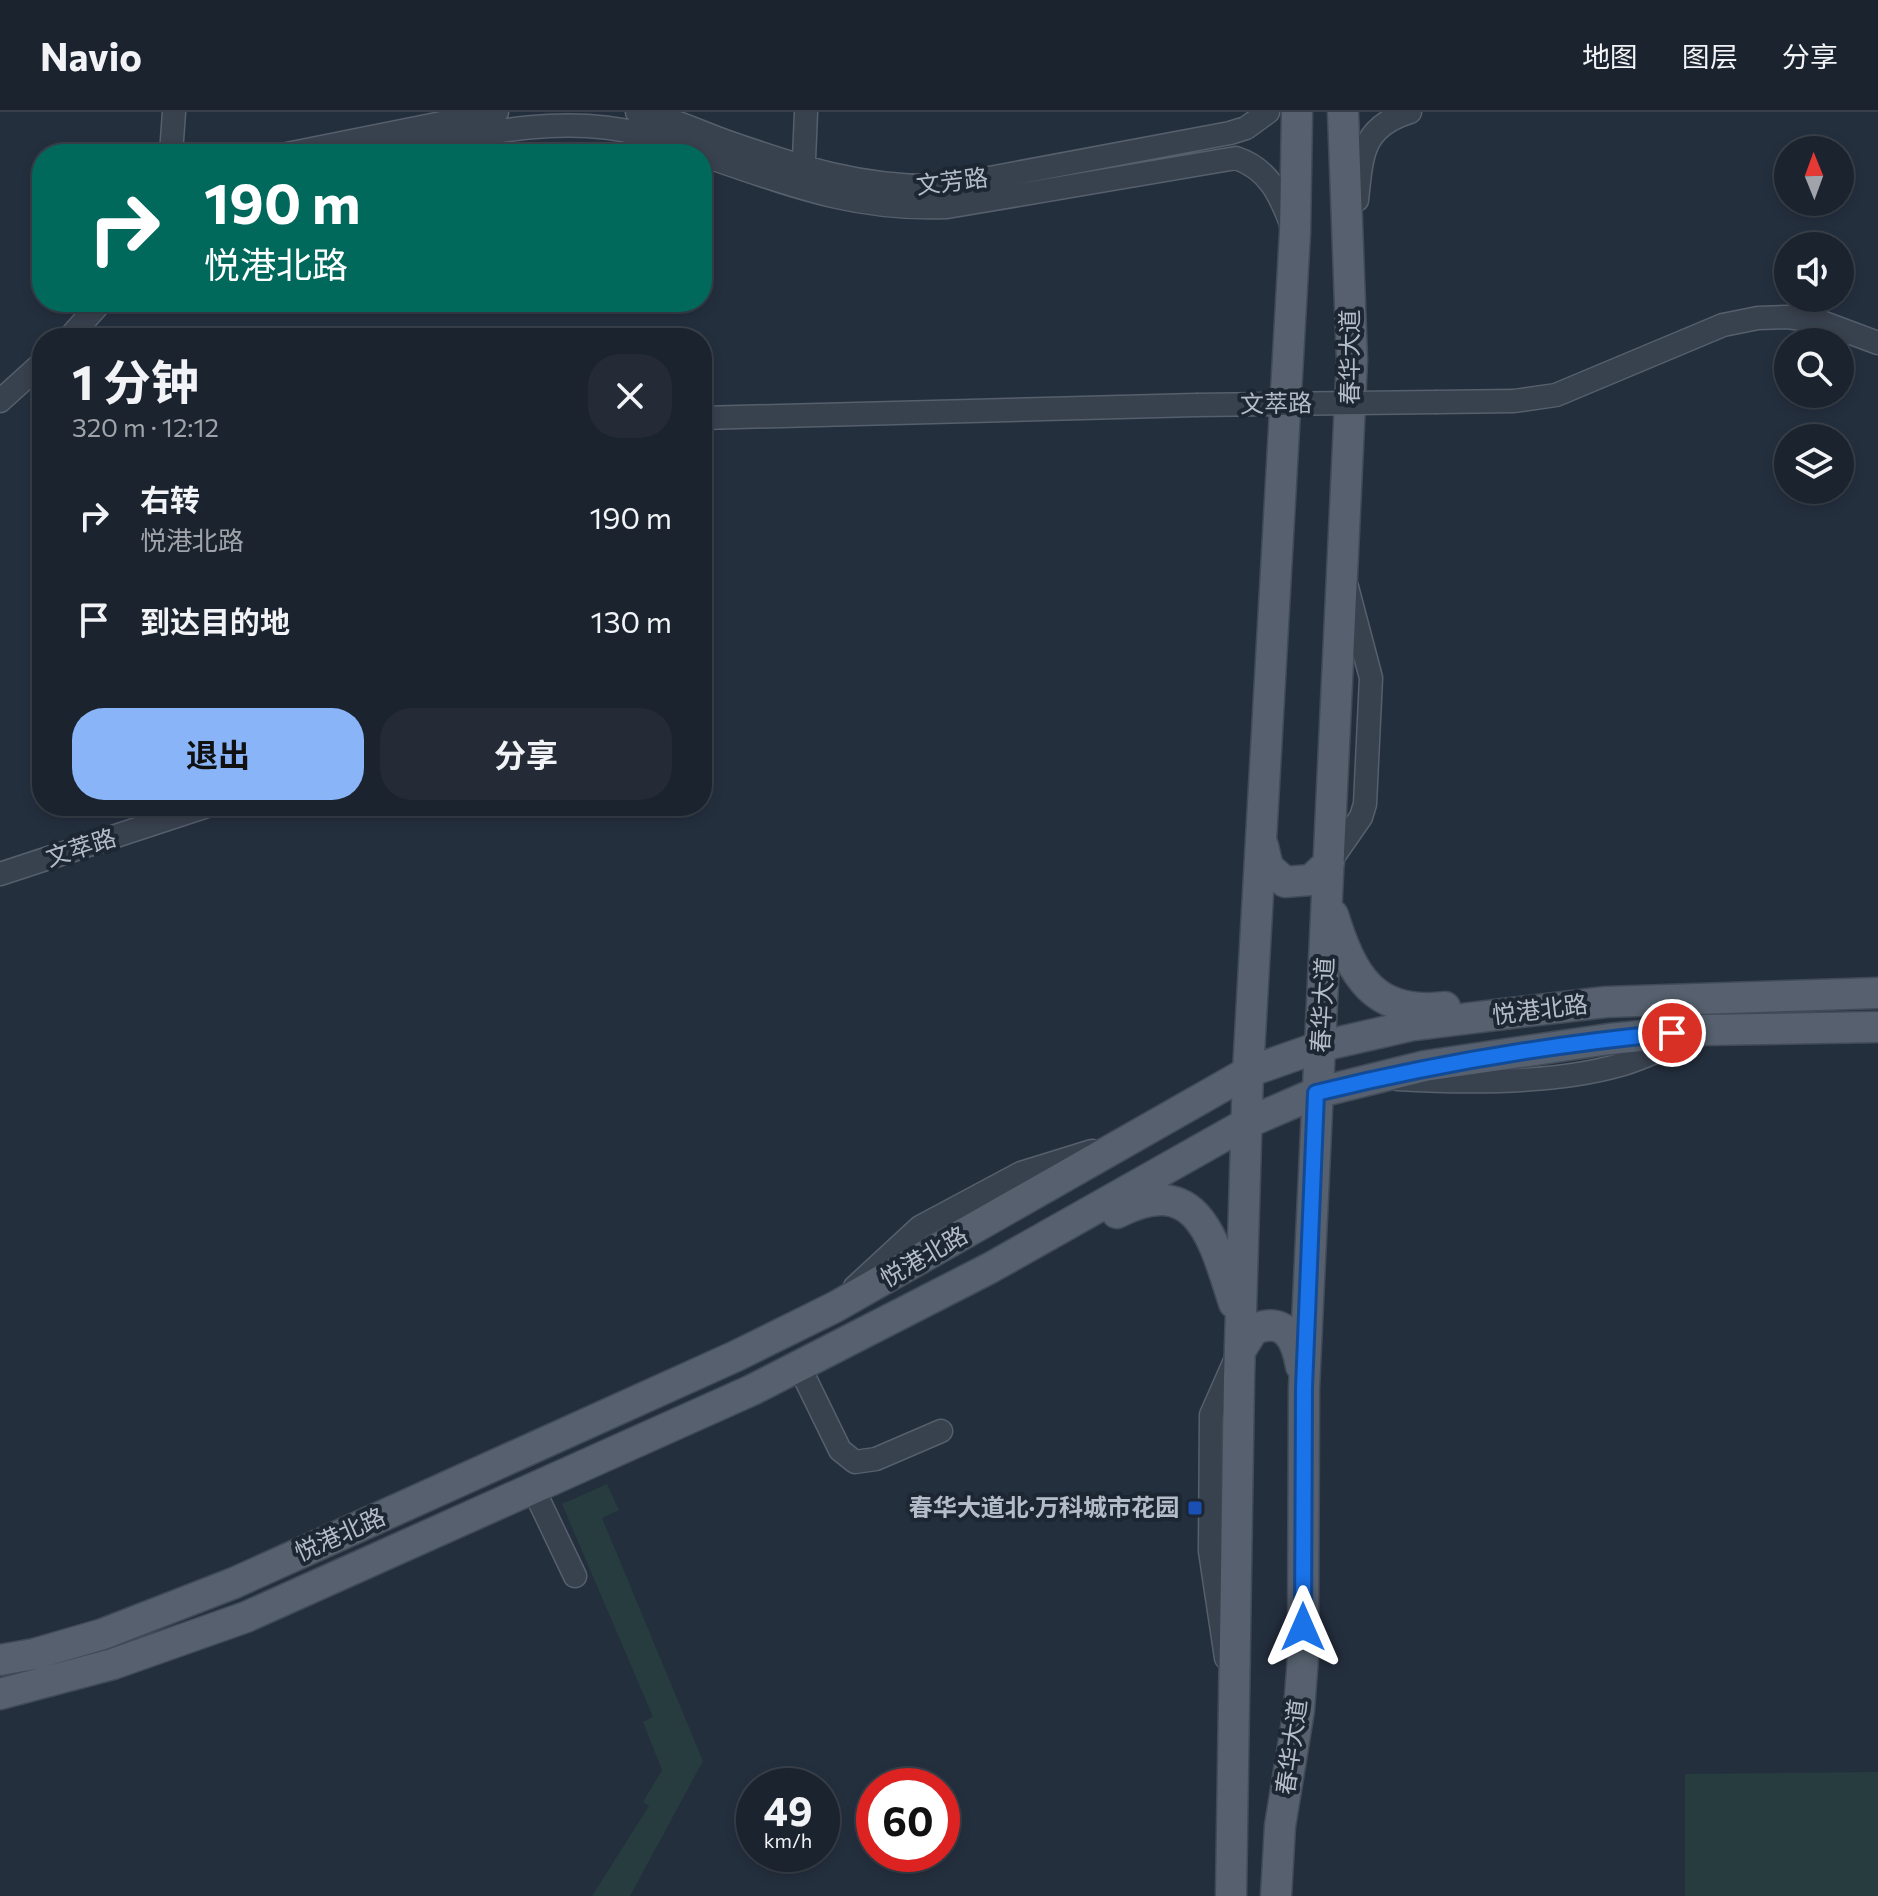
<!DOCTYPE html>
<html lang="zh">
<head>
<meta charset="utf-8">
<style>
	:root { --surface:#1b232e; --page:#242b36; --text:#f1f3f6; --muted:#a0a4aa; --line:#39404a; --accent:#8ab4f8 }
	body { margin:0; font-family:Commissioner,"Noto Sans SC",sans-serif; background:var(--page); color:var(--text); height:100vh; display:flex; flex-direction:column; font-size:30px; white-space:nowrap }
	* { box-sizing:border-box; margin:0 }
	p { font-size:26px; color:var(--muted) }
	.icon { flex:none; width:44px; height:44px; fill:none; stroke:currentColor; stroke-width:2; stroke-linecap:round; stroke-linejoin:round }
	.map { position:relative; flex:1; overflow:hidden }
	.panel { position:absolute; left:32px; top:216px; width:680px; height:488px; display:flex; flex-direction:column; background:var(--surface); border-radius:32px; box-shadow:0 4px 12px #0003,0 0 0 2px var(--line) }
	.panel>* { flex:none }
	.guide { position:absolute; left:32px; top:32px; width:680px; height:168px; border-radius:32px; box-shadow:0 4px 12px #0003,0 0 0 2px var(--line); background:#00695c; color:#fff; overflow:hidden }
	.needle { width:52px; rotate:359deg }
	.buttons { position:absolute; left:1774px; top:24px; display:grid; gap:16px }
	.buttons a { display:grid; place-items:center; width:80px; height:80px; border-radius:50%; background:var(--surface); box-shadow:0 4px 12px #0003,0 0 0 2px var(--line); font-size:40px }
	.speed { position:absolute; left:736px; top:1656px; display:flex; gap:16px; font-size:40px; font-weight:700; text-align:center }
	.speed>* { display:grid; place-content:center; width:104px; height:104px; border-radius:50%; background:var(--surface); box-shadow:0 4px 12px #0003,0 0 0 2px var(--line); line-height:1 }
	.speed small { font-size:20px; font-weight:400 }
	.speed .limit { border:12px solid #d22; background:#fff; color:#111 }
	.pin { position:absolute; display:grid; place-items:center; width:68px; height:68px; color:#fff; margin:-34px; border:4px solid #fff; border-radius:50%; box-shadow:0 2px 8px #0007 }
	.me { position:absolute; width:88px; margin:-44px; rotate:0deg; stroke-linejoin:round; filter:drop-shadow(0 0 6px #0008) }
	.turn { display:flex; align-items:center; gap:28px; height:168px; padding:0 40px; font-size:36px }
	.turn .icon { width:104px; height:104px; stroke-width:2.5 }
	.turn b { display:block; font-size:56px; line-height:68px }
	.round { display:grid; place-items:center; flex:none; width:84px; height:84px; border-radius:32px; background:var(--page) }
	.overview { display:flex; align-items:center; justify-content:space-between; height:136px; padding:0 40px }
	h1 { font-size:48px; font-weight:700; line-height:60px }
	.primary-button { display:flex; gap:16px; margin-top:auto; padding:16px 40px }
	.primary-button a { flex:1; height:92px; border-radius:32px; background:var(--accent); color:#111; font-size:32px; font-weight:700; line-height:92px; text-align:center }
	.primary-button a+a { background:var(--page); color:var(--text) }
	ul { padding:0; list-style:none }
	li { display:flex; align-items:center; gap:24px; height:104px; padding:0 40px }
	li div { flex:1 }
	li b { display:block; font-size:30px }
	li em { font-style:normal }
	header { display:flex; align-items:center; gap:48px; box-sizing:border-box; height:112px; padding:0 40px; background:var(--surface); border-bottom:2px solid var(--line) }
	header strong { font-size:38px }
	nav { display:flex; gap:44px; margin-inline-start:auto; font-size:28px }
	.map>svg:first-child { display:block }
	.green { fill:#263c3f }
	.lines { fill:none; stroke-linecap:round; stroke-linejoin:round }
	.minor-casing { stroke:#565f6c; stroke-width:25 }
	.major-casing { stroke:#414a57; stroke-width:33 }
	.minor { stroke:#38414e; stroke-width:22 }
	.major { stroke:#56606e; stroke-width:30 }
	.minor-bridge-casing { stroke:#565f6c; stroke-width:25; stroke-linecap:butt }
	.minor-bridge { stroke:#38414e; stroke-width:22 }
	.route-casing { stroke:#114b97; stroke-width:20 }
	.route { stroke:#1a73e8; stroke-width:14 }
	.transit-dot { fill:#1a4fb4; stroke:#1d2633; stroke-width:3 }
	.labels { text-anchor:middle; stroke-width:8; stroke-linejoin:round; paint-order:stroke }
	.street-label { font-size:24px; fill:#b4bcc9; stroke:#1d2633 }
	.poi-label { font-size:24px; font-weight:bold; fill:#b4bcc9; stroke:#1d2633; text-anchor:end }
</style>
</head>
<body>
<header>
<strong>Navio</strong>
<nav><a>地图</a><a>图层</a><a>分享</a></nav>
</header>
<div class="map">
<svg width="1878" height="1784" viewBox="0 0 1878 1784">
	<rect width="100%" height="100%" fill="#242f3e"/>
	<path class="green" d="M607,1372L619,1398L602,1406L703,1649L630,1784H592L649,1694L643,1690L662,1658L643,1610L653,1605L562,1392Z
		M1878,1660V1784H1685V1662Z"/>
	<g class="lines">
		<defs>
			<path id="minor" d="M637,0C667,4 697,19 725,29C802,56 865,77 947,74L1230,21L1246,16L1268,0
				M171,42L174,0
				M287,42L497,0
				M384,42C467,25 556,0 641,22C661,27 680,35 700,42
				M702,43C788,72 854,99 947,95L1236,46C1269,57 1280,83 1292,114
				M803,71L806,0
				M1357,88C1362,44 1361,15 1410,0
				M69,226L101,190
				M0,289L42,251
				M1438,290L1514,289L1556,283L1723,213L1758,206L1787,205L1819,209L1878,231
				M702,306L1196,293
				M1329,751L1361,705L1365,692L1371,566L1347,475
				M0,762L207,694
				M1397,967C1466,971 1554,972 1620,953C1642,947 1663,936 1684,927
				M855,1175L920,1115L1021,1061L1092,1039
				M799,1254L840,1338L855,1350L876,1347L941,1319
				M533,1376L575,1464
				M1226,1546L1210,1439L1211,1303L1237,1244"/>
			<path id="major" d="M1263,734L1268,755L1285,770L1311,768L1329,751
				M1333,803C1352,864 1374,904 1445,895
				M1117,1101C1199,1058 1214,1130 1234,1191
				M1240,1239L1253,1218C1284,1203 1296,1226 1301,1254
				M0,1548L34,1542L103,1522L234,1471L736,1244L835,1195L1248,960L1322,934L1414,913L1512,901L1606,890L1878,881
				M0,1582L113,1552L246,1505L752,1278L990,1156L1247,1011L1316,981L1425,954L1609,927L1704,918L1878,915
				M1231,1784L1239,1267L1248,960L1295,120L1297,0
				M1276,1784L1280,1714L1299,1598L1303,1545L1304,1276L1352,248L1343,0"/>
		</defs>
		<use href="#minor" class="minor-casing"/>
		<use href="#major" class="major-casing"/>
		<use href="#minor" class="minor"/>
		<use href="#major" class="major"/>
		<defs>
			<path id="minor-bridge" d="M1196,293L1438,290"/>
		</defs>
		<use href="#minor-bridge" class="minor-bridge-casing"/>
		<use href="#minor-bridge" class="minor-bridge"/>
	</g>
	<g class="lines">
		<defs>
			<path id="route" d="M1303,1515L1304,1276L1316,981C1434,952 1551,932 1672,921"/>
		</defs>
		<use href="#route" class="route-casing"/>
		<use href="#route" class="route"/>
	</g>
	<rect class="transit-dot" x="1187" y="1388" width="16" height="16" rx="4"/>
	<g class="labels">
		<g class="street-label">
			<text transform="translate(952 70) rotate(-7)" y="8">文芳路</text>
			<text transform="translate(1350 245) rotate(-90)" y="8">春华大道</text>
			<text transform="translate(1276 292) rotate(-1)" y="8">文萃路</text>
			<text transform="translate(81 736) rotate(-18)" y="8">文萃路</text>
			<text transform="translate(1323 893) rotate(-87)" y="8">春华大道</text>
			<text transform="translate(1540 898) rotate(-7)" y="8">悦港北路</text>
			<text transform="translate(924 1145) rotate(-30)" y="8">悦港北路</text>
			<text transform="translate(340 1423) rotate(-24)" y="8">悦港北路</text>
			<text transform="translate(1292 1635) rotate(-82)" y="8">春华大道</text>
		</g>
		<g class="poi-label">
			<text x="1179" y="1404">春华大道北·万科城市花园</text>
		</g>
	</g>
</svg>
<div class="buttons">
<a><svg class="needle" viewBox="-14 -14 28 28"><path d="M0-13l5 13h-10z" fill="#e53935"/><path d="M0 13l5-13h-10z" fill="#a0a4aa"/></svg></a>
<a><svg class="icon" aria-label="sound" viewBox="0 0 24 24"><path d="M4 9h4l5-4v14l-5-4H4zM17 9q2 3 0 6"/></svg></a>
<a><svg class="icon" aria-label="search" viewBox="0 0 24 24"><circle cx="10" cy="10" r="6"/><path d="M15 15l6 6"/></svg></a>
<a><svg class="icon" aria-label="layers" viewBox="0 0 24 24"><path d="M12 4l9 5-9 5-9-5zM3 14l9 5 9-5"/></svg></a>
</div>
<div class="speed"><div>49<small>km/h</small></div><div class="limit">60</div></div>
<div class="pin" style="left:1672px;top:921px;background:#d93025"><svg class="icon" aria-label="arrive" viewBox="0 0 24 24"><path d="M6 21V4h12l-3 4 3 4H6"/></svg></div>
<svg class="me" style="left:1303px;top:1515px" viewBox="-20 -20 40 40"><path d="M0-17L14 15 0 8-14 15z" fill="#1a73e8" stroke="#fff" stroke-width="4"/></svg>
<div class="guide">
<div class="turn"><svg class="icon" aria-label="right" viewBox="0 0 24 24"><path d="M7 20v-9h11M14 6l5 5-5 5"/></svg><div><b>190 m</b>悦港北路</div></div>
</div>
<section class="panel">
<div class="overview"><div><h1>1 分钟</h1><p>320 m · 12:12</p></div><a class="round"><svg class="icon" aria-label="close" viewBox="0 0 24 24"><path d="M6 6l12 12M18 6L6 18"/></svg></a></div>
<ul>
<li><svg class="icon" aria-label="right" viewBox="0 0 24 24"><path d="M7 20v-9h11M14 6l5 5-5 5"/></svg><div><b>右转</b><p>悦港北路</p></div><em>190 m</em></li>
<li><svg class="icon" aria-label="arrive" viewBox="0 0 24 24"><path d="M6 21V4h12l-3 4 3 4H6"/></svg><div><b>到达目的地</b></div><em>130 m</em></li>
</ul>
<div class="primary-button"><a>退出</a><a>分享</a></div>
</section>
</div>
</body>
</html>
